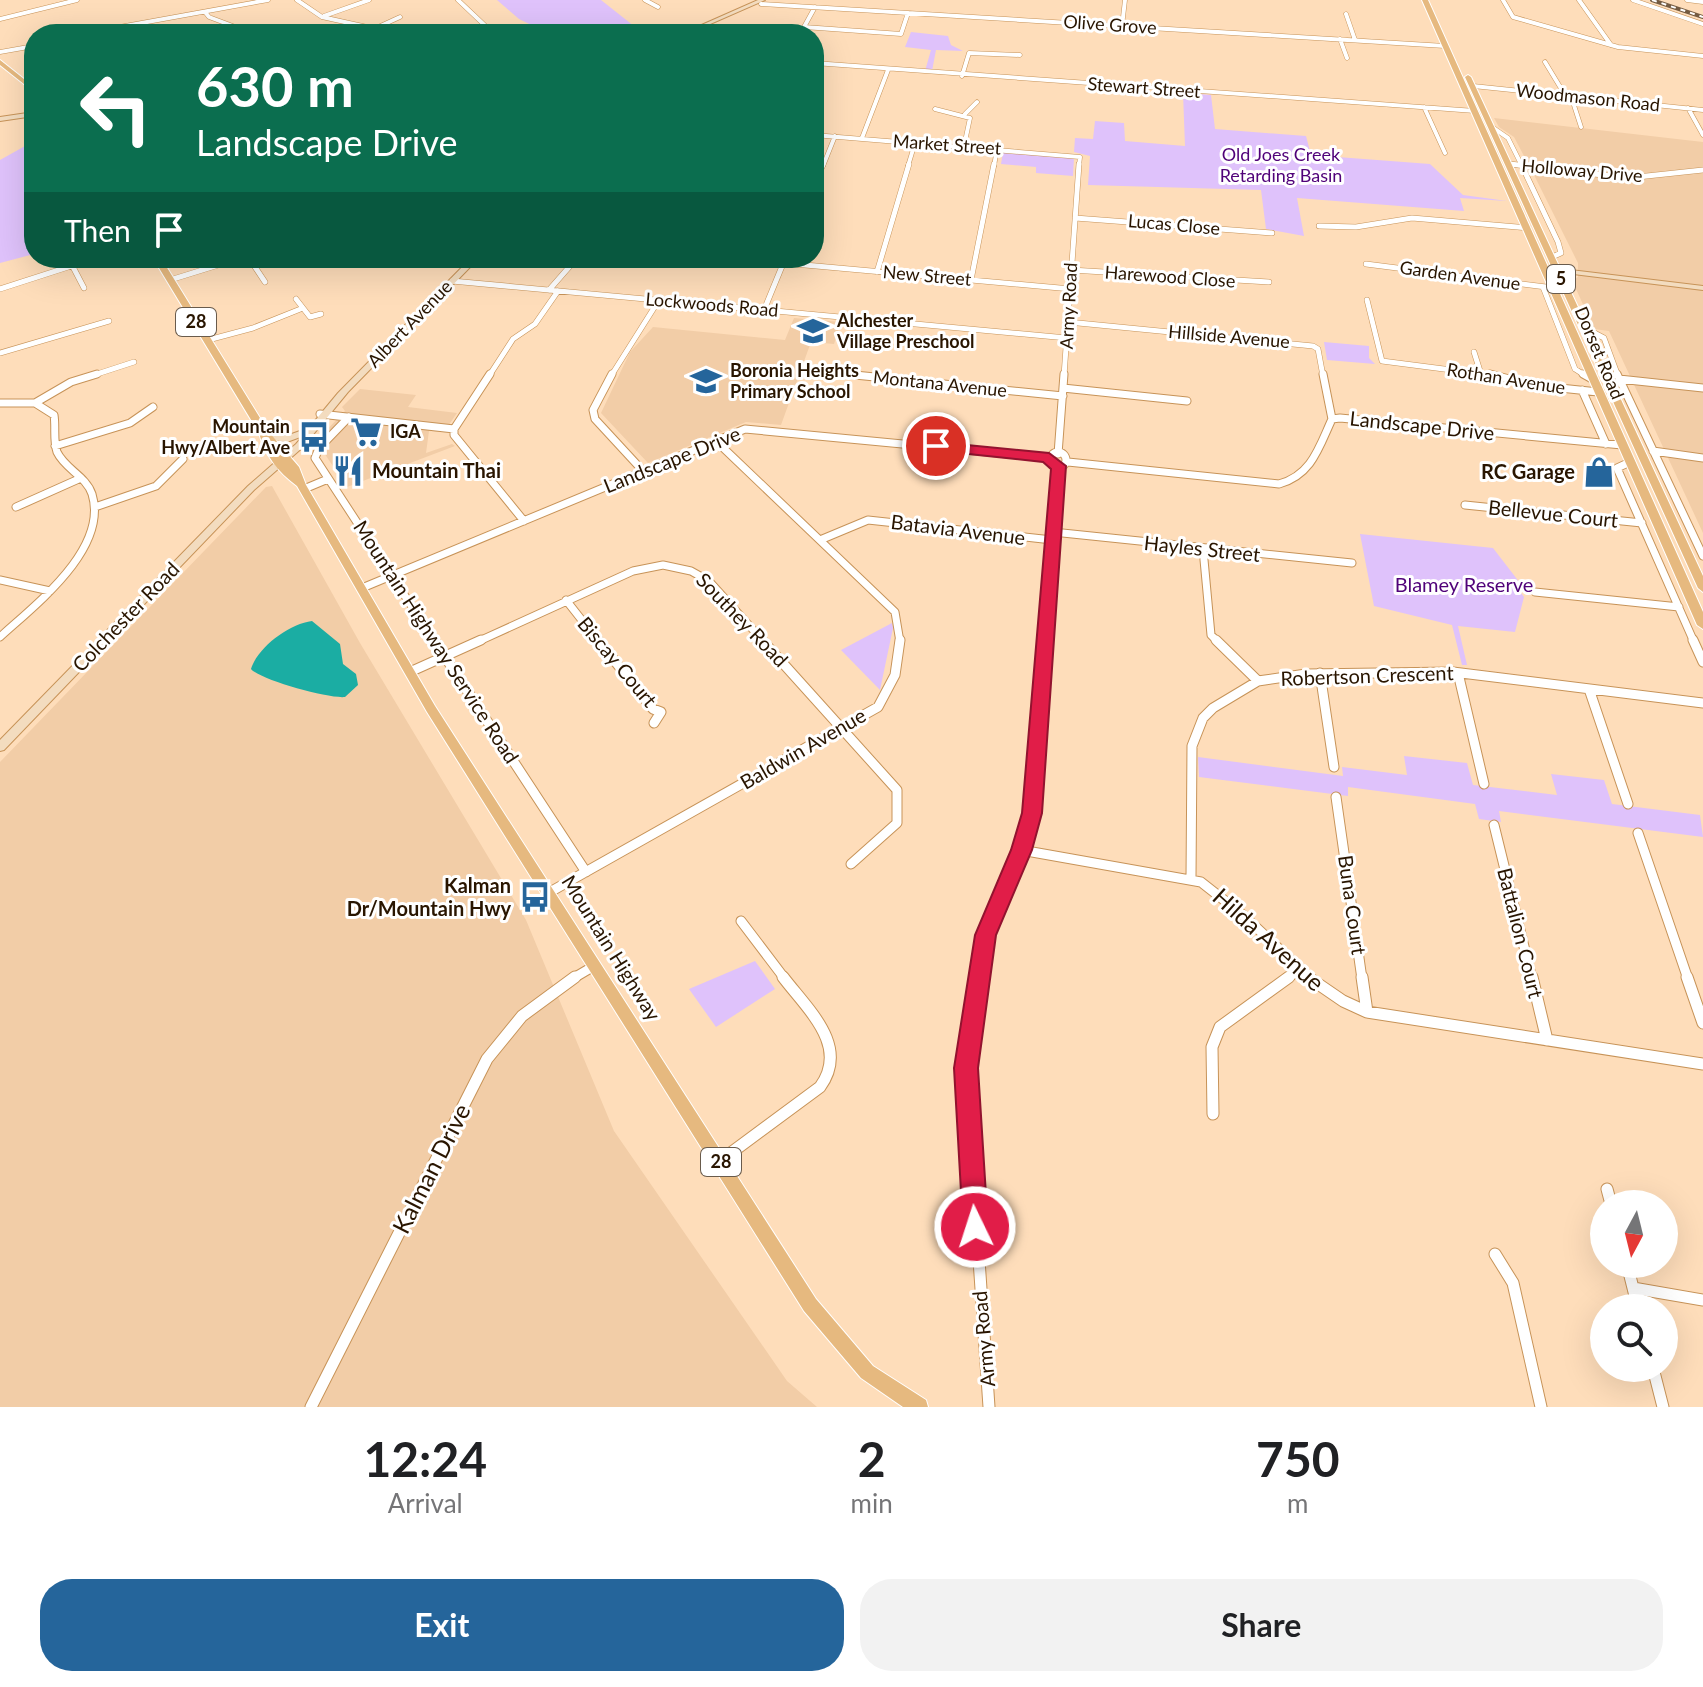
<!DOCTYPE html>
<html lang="en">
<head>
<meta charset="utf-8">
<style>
	:root { --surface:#fff; --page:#f2f2f2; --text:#202124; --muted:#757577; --accent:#25659b }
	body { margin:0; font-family:Lato,sans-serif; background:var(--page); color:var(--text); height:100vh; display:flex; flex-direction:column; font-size:30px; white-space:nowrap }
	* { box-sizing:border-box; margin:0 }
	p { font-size:26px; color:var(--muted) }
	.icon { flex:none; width:44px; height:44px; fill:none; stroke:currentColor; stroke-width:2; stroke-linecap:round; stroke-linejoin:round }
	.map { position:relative; height:1407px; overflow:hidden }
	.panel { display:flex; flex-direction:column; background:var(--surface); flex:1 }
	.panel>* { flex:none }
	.banner { position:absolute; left:24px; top:24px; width:800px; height:244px; border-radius:32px; box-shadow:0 8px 32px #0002; background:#0b6e4f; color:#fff; overflow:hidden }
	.needle { width:52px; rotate:187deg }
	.buttons { position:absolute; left:1590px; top:1190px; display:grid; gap:16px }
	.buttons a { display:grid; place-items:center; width:88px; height:88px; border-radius:50%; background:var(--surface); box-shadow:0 8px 32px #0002; font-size:40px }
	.pin { position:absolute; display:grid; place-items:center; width:68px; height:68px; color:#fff; margin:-34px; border:4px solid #fff; border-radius:50%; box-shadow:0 2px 8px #0007 }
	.me { position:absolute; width:88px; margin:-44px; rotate:356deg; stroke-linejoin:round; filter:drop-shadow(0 0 6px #0008) }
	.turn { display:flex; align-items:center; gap:28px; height:168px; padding:0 40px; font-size:36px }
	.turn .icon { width:104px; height:104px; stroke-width:2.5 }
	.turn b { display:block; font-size:56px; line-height:68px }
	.then { display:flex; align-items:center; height:76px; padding:0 40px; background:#0003; gap:16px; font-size:30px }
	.eta { display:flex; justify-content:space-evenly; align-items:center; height:136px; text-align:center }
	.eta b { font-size:48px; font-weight:700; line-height:56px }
	.primary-button { display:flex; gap:16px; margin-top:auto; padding:16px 40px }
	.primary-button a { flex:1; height:92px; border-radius:32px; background:var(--accent); color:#fff; font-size:32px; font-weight:700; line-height:92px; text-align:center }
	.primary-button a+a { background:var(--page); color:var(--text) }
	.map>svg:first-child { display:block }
	.built { fill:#f2cda7 }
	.green { fill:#dfc2fb }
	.water { fill:#1bada3 }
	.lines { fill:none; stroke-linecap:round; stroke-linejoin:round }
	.minor-far4-casing { stroke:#c79358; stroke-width:5 }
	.minor-far3-casing { stroke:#c79358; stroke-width:6 }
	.minor-far2-casing { stroke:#c79358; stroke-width:9 }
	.minor-far1-casing { stroke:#c79358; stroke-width:11 }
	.minor-casing { stroke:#c79358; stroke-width:13 }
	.secondary-casing { stroke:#c79358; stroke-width:2 }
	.primary-casing { stroke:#fff; stroke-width:2 }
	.minor-far4 { stroke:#fff; stroke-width:4 }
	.minor-far3 { stroke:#fff; stroke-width:5 }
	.minor-far2 { stroke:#fff; stroke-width:7 }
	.minor-far1 { stroke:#fff; stroke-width:9 }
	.minor { stroke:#fff; stroke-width:11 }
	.secondary { fill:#f3dcbf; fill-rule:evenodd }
	.primary { fill:#e6b97f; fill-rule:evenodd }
	.rail-casing { stroke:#745b41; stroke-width:4 }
	.rail { stroke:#fff; stroke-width:2; stroke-dasharray:5; stroke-linecap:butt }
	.route { fill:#e11d48; stroke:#92132f; stroke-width:2 }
	.labels { text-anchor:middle; stroke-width:6; stroke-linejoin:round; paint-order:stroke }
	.far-street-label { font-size:18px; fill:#291500; stroke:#fff }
	.far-park-label { font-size:18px; fill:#500279; stroke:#fff }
	.shield { fill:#fff; stroke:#695b4c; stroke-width:2 }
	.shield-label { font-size:18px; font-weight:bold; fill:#291500 }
	.far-poi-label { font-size:18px; font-weight:bold; fill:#291500; stroke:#fff; text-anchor:start }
	.street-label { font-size:20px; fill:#291500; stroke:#fff }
	.poi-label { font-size:20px; font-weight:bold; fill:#291500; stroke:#fff; text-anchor:end }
	.park-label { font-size:20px; fill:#500279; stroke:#fff }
	.near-street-label { font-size:24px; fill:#291500; stroke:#fff }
</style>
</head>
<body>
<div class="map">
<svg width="1703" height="1407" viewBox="0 0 1703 1407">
	<rect width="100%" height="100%" fill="#feddba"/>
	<path class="built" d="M1494,118L1703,142V533L1609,331L1594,329L1572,280L1578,277V263L1532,171L1514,137L1499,127Z
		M794,318L841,322L834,344L811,342L781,425L746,422L648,463L601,413L630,352L653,327L785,340Z
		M360,389L416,395L408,407L457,413L444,432L429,431L426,453L452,444L455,446L347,487L316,441L345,411L342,407Z
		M272,486L360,643L526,920L614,1131L787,1381L817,1407H0V762L266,487Z"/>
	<path class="green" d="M497,0H601L644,34H550L519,19Z
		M911,32L948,36L951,45L963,51L936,50L932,71H925L931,50L905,47Z
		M1183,93L1211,95L1215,129L1306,136L1311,155L1430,164L1463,195L1507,201L1460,198L1464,211L1297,198L1304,236L1266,229L1261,190L1088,185L1090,156L1074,152L1075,138L1093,139L1095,121L1124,123L1125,141L1185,146Z
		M34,141V254L0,263V160Z
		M1003,152L1074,158L1073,176L1036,173V167L1001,164Z
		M1324,342L1369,346V358L1375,364L1327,360Z
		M1360,534L1493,548L1520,583L1518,589L1524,597L1515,632L1458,626L1467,665H1462L1452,625L1374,606Z
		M892,623L893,628L880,690L841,650Z
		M1404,756L1467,763L1473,785L1557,795L1551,774L1604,780L1612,804L1700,815L1703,837L1499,811L1501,822L1479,819L1475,804L1348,787V796L1199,777L1198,757L1343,776L1342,767L1407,775Z
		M755,961L775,989L716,1027L689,989Z"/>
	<path class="water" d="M312,621L340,644L343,664L356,674L358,685L345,697C329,699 260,680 251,669C258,647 289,624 312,621Z"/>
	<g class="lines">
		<defs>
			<path id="minor-far4" d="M297,0L322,17L399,34
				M458,0L494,34
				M645,0L658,7
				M1503,0L1513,17L1618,47L1703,56
				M1579,0L1611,45
				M1633,0L1703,24
				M1687,0L1703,2
				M761,4L1445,46
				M815,7L804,27L901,34L908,13
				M205,12L209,17L254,34
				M1346,14L1355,40
				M324,16L369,0
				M0,19L77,0
				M1122,26L1125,0
				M376,28L400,17
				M81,34L268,0
				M204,34L229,25
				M1340,39L1347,58
				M0,52L34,46
				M1545,62L1565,95
				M814,63L1475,111
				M962,76L969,53L1020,55
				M23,81L34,79
				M1473,86L1703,110
				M1571,96L1581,127
				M1424,107L1445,153
				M1688,108L1703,135
				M935,109L970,118L964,146
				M965,114L977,102
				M1492,127L1508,138L1522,166
				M814,135L1080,157L1079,166
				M862,138L888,70
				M1509,164L1527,166
				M823,166L835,136
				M908,166L915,143
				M994,166L997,149"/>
			<path id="minor-far3" d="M1510,164L1628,178L1703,170
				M1521,164L1558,242L1561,253L1552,257
				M814,187L823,164
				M1075,218L1272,233
				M1319,226L1356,227L1412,218L1528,228
				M249,258L265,282
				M783,263L1071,289
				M1366,264L1554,288
				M72,265L84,288
				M1071,270L1269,282
				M877,272L909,164
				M170,280L241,258
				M971,280L994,164
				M452,281L1067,338
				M1543,287L1575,369L1586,376
				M0,289L96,258
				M549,290L577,258
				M296,299L310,317L321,314
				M1367,300L1382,361L1498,376
				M764,310L785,259
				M1068,322L1313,346L1318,349L1323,376
				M1583,327L1604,338L1618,376
				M208,340L253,328L303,308
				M1474,352L1480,371
				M0,353L109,321
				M818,371L865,376
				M91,376L134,362
				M489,376L513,339L535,324L558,291
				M611,376L659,300
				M1064,376L1079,164"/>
			<path id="minor-far2" d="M490,374L454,429V435L524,521
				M612,374L593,410L595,419L643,471
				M845,374L1063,396
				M1323,374L1332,419
				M1490,374L1532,385L1598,392
				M1583,374L1592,379
				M1617,374L1703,556
				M1619,379L1703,388
				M1063,388L1187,401
				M1582,390L1606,444
				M0,403H35L54,415C56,427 53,440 57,452C65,469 86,476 92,494C109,549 35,605 0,637
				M35,403L71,382L97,374
				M320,414L454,429
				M349,417L319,448L315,458L435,642
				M716,441L895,612L900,642
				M55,446L130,423L153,407
				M1653,451L1703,458
				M1050 460a8 8 0 1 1 16 0a8 8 0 1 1-16 0Z
				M1058,454L1064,374
				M1068,462L1279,484C1312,475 1319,447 1332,419L1340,418L1622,445
				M1630,462L1617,468L1694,642
				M304,489L328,479
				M1465,505L1642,523
				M16,507L81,478
				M95,507L156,486L183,459
				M1053,532L1352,563
				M820,540L868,520L1052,540
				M1203,549L1211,635L1218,642
				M0,580L50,591
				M362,588L745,429L1049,458
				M1535,592L1679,607
				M566,600L599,642
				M477,642L633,571L663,565L691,571L709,581L764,642
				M1045,642L1059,466"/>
			<path id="minor-far1" d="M434,640L586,872
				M598,640L653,709L661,712L654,723
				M762,640L897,790V823L851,864
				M1216,640L1258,681
				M1693,640L1703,662
				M412,671L481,640
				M1320,673L1334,767
				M1458,673L1484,784
				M1589,689L1628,804
				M1336,797L1362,979
				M1494,825L1532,979
				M1638,833L1688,979
				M1021,850L1201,882L1243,915L1311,979
				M1191,878L1192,746L1203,718L1213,708L1258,681L1306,674L1453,672L1703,703
				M550,892L878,707L895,675L900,640
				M741,921L785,979
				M572,979L594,966
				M979,979L986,935L1032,813L1045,640
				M1286,979L1299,970"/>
			<path id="minor" d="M980,977L966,1068L989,1407
				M1308,977L1343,1001L1367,1012L1703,1064
				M1362,977L1367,1012
				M1532,977L1547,1040
				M1687,977L1703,1023
				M1213,1114L1212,1047L1220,1027L1289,977
				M720,1161L820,1087C850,1046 808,1010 783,977
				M1607,1189L1611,1204
				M1495,1254L1513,1283L1541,1407
				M1627,1264L1638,1308
				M1633,1288L1703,1300
				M1653,1368L1663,1407
				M311,1407L487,1059L522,1016L575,977"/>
			<path id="secondary" d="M758,0H765L692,32L665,34L688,31Z
				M34,112V116L0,121V117Z
				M471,258H479L348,392L302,448L254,490L4,750L0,751V740L248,486L296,444L303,436L287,442L265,439V435L286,436L300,431L304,434L338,393Z
				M1554,268L1703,286V290L1557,272H1554Z"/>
			<path id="primary" d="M1422,0H1428L1703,612V629L1697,625Z
				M0,60L34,87V92L0,65Z
				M1468,75L1471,77L1703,576V592L1698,588L1465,77Z
				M153,258H161L268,431L299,467L306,485L435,706L816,1299L873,1366L926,1400L928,1407H903L861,1378L804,1311L427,712L297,486C278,472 265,455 259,433Z"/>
		</defs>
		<use href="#minor-far4" class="minor-far4-casing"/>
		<use href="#minor-far3" class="minor-far3-casing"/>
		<use href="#minor-far2" class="minor-far2-casing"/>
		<use href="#minor-far1" class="minor-far1-casing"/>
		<use href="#minor" class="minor-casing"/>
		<use href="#secondary" class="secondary-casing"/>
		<use href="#primary" class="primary-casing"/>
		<use href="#minor-far4" class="minor-far4"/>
		<use href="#minor-far3" class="minor-far3"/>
		<use href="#minor-far2" class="minor-far2"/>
		<use href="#minor-far1" class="minor-far1"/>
		<use href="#minor" class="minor"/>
		<use href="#secondary" class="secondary"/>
		<use href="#primary" class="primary"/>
		<defs>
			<path id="rail" d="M1652,0L1703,17"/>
		</defs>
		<use href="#rail" class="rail-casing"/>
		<use href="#rail" class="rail"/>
	</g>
	<path class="route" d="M936,442L1049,453L1066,466L1042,813L1032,850L996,935L978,1068L988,1227L984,1236L975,1239L966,1236L963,1227L954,1068L975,935L1011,850L1022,813L1051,469L1043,462L931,450L929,446Z"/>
	<defs>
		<symbol id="school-bare" viewBox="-9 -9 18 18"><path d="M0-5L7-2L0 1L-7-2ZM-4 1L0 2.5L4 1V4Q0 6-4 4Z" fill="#25659b" stroke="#fff" stroke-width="2.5" paint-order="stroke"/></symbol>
		<symbol id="supermarket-bare" viewBox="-9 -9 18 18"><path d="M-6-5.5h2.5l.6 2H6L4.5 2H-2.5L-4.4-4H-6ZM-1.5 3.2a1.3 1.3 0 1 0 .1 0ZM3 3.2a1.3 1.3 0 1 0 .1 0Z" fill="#25659b" stroke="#fff" stroke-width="2.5" paint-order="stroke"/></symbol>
		<symbol id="bus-bare" viewBox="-9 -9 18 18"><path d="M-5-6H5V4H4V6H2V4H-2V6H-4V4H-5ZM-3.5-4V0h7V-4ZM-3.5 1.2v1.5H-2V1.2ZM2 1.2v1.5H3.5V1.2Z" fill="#25659b" stroke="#fff" stroke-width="2.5" paint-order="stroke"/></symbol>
		<symbol id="restaurant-bare" viewBox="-9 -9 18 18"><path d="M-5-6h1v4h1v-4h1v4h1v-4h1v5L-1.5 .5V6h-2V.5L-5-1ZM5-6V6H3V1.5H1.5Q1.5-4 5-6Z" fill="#25659b" stroke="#fff" stroke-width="2.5" paint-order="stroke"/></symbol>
		<symbol id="shop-bare" viewBox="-9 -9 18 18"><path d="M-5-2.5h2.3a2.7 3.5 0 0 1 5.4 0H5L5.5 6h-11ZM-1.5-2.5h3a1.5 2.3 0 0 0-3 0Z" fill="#25659b" stroke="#fff" stroke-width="2.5" paint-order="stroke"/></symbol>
	</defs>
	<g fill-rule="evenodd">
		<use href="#school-bare" x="791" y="309" width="44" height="44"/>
		<use href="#school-bare" x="684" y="359" width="44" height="44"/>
		<use href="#supermarket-bare" x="344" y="410" width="44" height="44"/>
		<use href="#bus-bare" x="292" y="415" width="44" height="44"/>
		<use href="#restaurant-bare" x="326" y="449" width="44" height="44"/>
		<use href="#shop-bare" x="1577" y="450" width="44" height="44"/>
		<use href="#bus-bare" x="513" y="875" width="44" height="44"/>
	</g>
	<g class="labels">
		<g class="far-street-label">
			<text transform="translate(1110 25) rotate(4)" y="6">Olive Grove</text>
			<text transform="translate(1144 88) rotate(4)" y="6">Stewart Street</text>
			<text transform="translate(1588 98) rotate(6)" y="6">Woodmason Road</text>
			<text transform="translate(947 145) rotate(4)" y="6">Market Street</text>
			<text transform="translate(1582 171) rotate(5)" y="6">Holloway Drive</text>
			<text transform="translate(1174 225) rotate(5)" y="6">Lucas Close</text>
			<text transform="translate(927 276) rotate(5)" y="6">New Street</text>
			<text transform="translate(1460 276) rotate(8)" y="6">Garden Avenue</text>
			<text transform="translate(1170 277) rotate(4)" y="6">Harewood Close</text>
			<text transform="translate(712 305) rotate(5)" y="6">Lockwoods Road</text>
			<text transform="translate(1069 306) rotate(-87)" y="6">Army Road</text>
			<text transform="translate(410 324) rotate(-46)" y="6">Albert Avenue</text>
			<text transform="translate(1229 337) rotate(5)" y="6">Hillside Avenue</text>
			<text transform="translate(1599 353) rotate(67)" y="6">Dorset Road</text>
			<text transform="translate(1506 379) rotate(9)" y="6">Rothan Avenue</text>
			<text transform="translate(940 384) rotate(6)" y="6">Montana Avenue</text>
		</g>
		<g class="far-park-label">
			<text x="1281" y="161">Old Joes Creek<tspan x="1281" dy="21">Retarding Basin</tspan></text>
		</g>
		<g class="shield">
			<rect x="1547" y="265" width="28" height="28" rx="6"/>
			<rect x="176" y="308" width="40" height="28" rx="6"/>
			<rect x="701" y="1148" width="40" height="28" rx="6"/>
		</g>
		<g class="shield-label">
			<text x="1561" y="285">5</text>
			<text x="196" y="328">28</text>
			<text x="721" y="1168">28</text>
		</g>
		<g class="far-poi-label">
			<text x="837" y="327">Alchester<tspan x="837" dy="21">Village Preschool</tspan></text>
			<text x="730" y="377">Boronia Heights<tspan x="730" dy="21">Primary School</tspan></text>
			<text x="290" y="433" text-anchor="end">Mountain<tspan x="290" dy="21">Hwy/Albert Ave</tspan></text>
			<text x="390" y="438">IGA</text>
		</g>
		<g class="street-label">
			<text transform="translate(1422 426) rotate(6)" y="7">Landscape Drive</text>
			<text transform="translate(672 460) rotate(-22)" y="7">Landscape Drive</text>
			<text transform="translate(1553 514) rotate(6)" y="7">Bellevue Court</text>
			<text transform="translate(958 530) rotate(7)" y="7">Batavia Avenue</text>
			<text transform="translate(1202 549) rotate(6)" y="7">Hayles Street</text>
			<text transform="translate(126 617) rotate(-46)" y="7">Colchester Road</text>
			<text transform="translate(742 620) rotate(46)" y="7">Southey Road</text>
			<text transform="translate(436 642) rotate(57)" y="7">Mountain Highway Service Road</text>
			<text transform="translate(617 662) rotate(50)" y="7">Biscay Court</text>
			<text transform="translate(1367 676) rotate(-2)" y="7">Robertson Crescent</text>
			<text transform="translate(803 749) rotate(-30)" y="7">Baldwin Avenue</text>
			<text transform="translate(1352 905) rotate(82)" y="7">Buna Court</text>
			<text transform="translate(1520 933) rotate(76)" y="7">Battalion Court</text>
			<text transform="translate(611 948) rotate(58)" y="7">Mountain Highway</text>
			<text transform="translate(984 1339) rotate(-95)" y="7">Army Road</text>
		</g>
		<g class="poi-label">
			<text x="372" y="478" text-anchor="start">Mountain Thai</text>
			<text x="1575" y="479">RC Garage</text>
			<text x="511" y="893">Kalman<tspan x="511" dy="23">Dr/Mountain Hwy</tspan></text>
		</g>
		<g class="park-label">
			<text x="1464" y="592">Blamey Reserve</text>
		</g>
		<g class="near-street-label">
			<text transform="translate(1268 940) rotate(42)" y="8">Hilda Avenue</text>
			<text transform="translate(432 1169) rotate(-63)" y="8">Kalman Drive</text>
		</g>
	</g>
</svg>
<div class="buttons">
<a><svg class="needle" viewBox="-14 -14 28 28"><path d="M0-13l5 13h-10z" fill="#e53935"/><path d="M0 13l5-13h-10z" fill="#757577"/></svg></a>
<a><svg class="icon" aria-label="search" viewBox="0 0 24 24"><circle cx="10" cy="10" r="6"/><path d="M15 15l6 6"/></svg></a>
</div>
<div class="pin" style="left:936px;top:446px;background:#d93025"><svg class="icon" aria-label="arrive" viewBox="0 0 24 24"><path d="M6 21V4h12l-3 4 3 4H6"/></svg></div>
<svg class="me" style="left:975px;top:1227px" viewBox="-20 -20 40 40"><circle r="17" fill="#e11d48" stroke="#fff" stroke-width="3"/><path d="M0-11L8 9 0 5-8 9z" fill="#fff"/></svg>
<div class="banner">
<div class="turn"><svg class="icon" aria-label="left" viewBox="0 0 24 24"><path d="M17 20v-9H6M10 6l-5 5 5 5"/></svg><div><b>630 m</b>Landscape Drive</div></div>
<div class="then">Then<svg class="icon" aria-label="arrive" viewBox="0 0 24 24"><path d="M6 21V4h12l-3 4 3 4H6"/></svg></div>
</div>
</div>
<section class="panel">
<div class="eta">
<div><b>12:24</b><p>Arrival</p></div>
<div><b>2</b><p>min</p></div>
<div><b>750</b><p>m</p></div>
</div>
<div class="primary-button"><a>Exit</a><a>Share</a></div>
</section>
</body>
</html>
